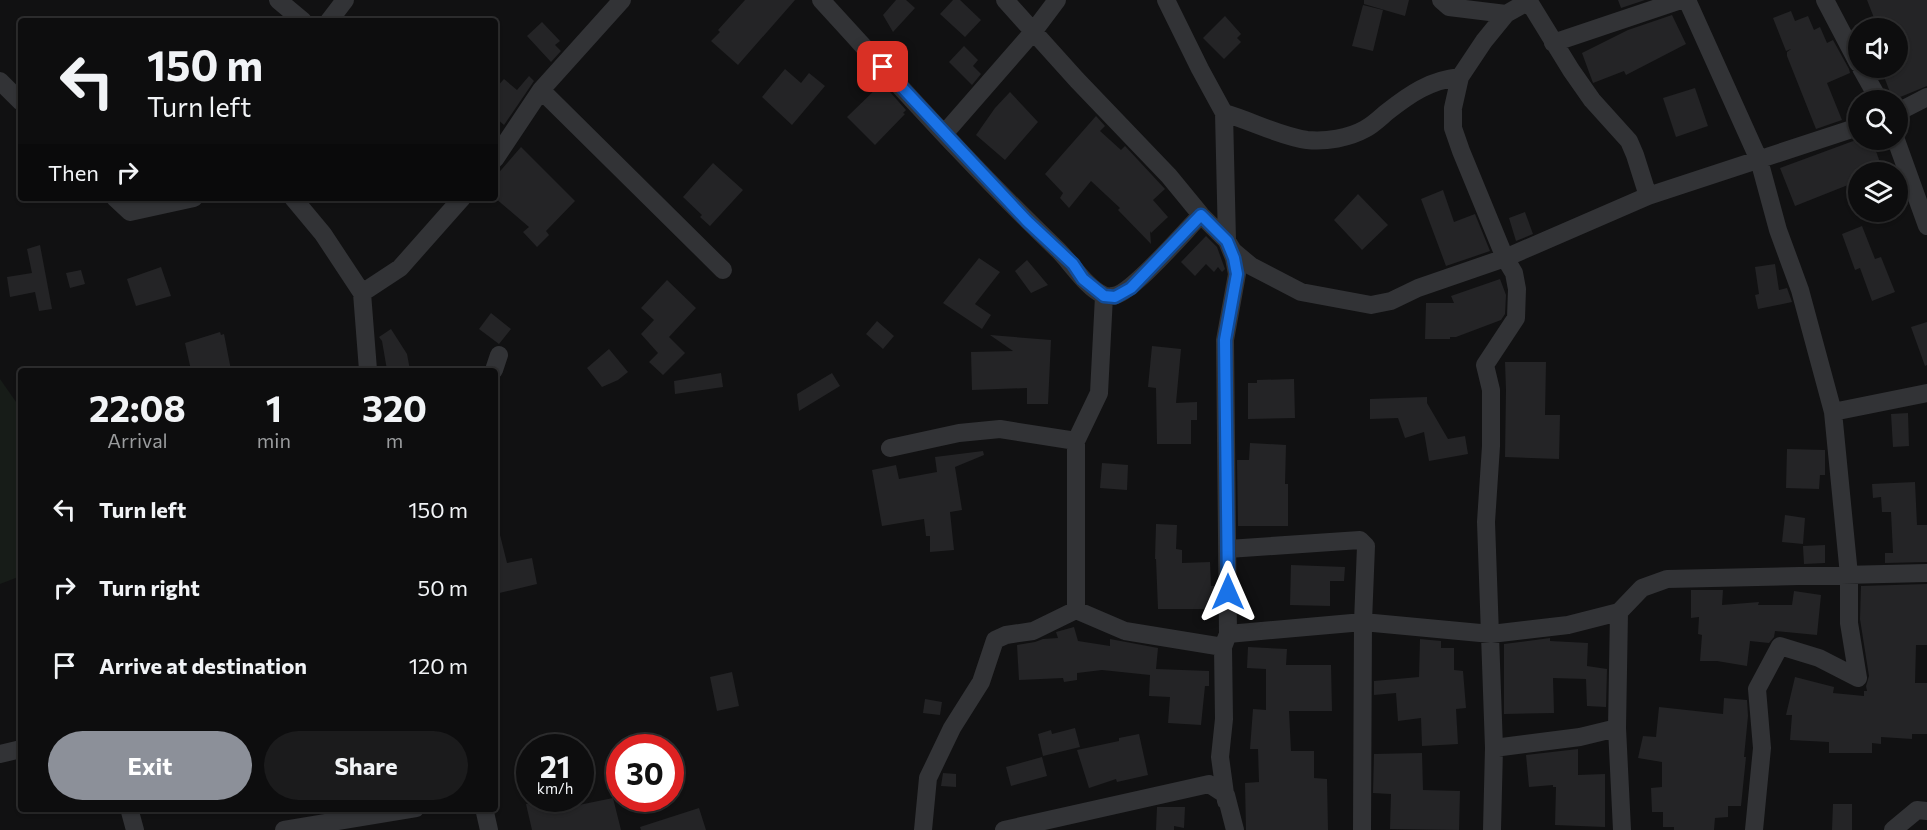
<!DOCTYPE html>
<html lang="en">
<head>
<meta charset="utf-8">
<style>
	:root { --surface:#0d0d0e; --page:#1b1b1c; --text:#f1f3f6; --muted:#9a9c9e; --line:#2d2d2e; --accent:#8c9099 }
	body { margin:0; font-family:Commissioner,sans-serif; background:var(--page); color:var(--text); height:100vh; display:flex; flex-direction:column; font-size:22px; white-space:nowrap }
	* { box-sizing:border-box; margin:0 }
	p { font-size:20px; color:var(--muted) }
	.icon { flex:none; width:33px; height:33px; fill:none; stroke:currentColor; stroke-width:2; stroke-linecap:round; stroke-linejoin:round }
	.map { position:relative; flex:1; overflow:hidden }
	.details { position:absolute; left:18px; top:368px; width:480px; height:444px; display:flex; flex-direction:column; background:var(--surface); border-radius:6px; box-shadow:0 2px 4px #0004,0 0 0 2px var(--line) }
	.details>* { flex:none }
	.hud { position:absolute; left:18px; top:18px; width:480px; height:183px; border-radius:6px; box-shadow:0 2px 4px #0004,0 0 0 2px var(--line); background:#0d0d0e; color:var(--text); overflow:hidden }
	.controls { position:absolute; left:1848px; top:18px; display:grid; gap:12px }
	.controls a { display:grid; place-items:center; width:60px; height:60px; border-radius:50%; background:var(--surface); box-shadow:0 2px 4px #0004,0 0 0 2px var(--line); font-size:30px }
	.speed { position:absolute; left:516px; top:734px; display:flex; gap:12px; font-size:30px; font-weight:700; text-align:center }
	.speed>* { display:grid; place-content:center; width:78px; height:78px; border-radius:50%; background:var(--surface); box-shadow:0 2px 4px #0004,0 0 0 2px var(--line); line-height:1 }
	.speed small { font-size:15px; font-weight:400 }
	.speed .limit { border:9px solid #d22; background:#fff; color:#111 }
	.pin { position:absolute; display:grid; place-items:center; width:51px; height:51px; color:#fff; margin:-26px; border-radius:12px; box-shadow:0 3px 9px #0006 }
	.me { position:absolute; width:66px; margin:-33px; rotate:0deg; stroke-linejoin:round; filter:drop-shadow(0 0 4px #0008) }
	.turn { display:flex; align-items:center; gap:21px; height:126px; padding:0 30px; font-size:27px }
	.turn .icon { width:78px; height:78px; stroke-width:2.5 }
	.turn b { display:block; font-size:42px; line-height:51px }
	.then { display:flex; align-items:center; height:57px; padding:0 30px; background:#0003; gap:12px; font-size:22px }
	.eta { display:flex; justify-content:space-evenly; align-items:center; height:102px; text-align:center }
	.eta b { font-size:36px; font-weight:700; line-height:42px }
	.cta { display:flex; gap:12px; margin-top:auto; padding:12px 30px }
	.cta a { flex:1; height:69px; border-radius:36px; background:var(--accent); color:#fff; font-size:24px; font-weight:700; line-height:69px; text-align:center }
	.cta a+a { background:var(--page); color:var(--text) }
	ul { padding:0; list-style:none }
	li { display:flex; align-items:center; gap:18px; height:78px; padding:0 30px }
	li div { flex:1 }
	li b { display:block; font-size:22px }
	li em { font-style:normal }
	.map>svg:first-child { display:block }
	.green { fill:#171c18 }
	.building { fill:#242426 }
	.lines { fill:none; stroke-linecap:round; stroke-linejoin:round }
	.street { stroke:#323336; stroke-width:18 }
	.route-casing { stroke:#114b97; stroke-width:15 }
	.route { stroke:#1a73e8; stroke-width:10 }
</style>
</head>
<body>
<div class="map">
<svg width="1927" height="830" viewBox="0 0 1927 830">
	<rect width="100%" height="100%" fill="#111112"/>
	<path class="green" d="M0,379L21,409V576L0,584Z"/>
	<path class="building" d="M745,0H795L738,65L711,41L720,32L718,30Z
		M896,0H906L915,8L893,32L883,15Z
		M953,0H960L981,20L965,37L940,14Z
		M1364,0H1409L1405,16L1364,4Z
		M1618,0H1645L1621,8Z
		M1867,0H1927V86L1893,100L1883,74L1898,68V28H1892L1887,18L1876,23Z
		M1363,5L1383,10L1373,51L1352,46Z
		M1791,11L1795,21L1808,16L1814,30L1820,27L1827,43L1833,40L1849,69L1850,73L1827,83L1842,120L1816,129L1787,56V52L1791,49L1786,51L1773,18Z
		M1672,15L1686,44L1626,75L1624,71L1593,83L1582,53L1628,30Z
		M1225,16L1241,34L1237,38L1241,42L1224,59L1203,38Z
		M542,22L560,41L555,45L561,51L551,62L527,36Z
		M964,46L978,60L973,66L981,74L972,85L949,62Z
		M785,69L801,83L809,73L825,86L792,125L762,97Z
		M529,76L534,81L504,125L495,117V89L504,79L517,90Z
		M882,83L906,110L903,113L905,114L875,145L847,117Z
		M1695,88L1708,126L1676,137L1663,98Z
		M1010,92L1038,122L1005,160L976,135L995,108Z
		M1096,116L1105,126L1100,131L1121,150L1125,146L1165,189L1153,200L1168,217L1151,233L1150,231L1151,244L1118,210L1120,208L1091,181L1069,208L1060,198L1063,193L1045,174Z
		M1856,140H1872L1882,168L1870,172H1858V181L1795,206L1780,168Z
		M521,147L575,201L546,231L549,235L537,247L523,232L529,227L495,198V177Z
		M713,163L743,190L710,226L700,217L702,215L683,197Z
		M1443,190L1454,222L1475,214L1490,251L1446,266L1421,199Z
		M1358,194L1388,225L1362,250L1334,220Z
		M1525,212L1533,234L1516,241L1509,218Z
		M1862,226L1875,259L1881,257L1895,292L1872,301L1860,268L1855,270L1842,234Z
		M1206,236L1217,247L1225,269L1222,272L1218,267L1214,272L1206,264L1195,276L1181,262Z
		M40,245L52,309L39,311L35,292L10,297L7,277L32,273L27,249Z
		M979,258L1000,272L975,304L991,315L982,329L943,303Z
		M1027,260L1048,285L1031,293L1015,271Z
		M1775,264L1779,290L1787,288L1792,302L1758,309L1755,295L1759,294L1755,267Z
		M161,267L171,296L136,306L127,279Z
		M81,270L85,284L70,288L66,273Z
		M1500,279L1506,295L1505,314L1501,320L1456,337H1450V339H1425L1426,303H1454L1451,296Z
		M667,280L696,308L669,337L685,353L663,375L649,362L658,353L641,334L654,320L641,308Z
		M491,313L511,329L499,344L479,329Z
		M877,321L894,336L883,349L866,334Z
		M1927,322V365L1925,366L1911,327Z
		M391,329L407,354L410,370H387L382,341L379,337Z
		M220,332L221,335L224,334L231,370H191L185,343Z
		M990,335L1051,340L1048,404H1027V388L972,390L971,352L1013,351Z
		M1152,346L1181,349L1176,403L1197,402V420H1191V444H1157L1156,388L1148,387Z
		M609,349L628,372L618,380L602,387L587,368Z
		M1505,362H1546L1545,415H1560L1559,459L1505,457L1506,390Z
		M721,373L723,387L675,394L674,381Z
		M832,373L840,386L799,411L797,394Z
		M1294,379L1295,418L1248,419V383H1257V380Z
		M1427,397V403L1448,439L1465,436L1468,454L1429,461L1424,432L1405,438L1398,418L1370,419V399Z
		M1908,413L1909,446L1893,447L1891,414Z
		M1250,443L1286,445L1285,484H1288V526H1238L1237,460H1249Z
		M1787,449L1825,450V475H1820L1819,489L1786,488Z
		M983,451L984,455L955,467L962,510L950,512L954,550L930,552V536H926L924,519L882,526L872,470L896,465L899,479L937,472L935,457Z
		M1102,463L1128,465L1127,490L1100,488Z
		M1915,482L1917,525H1927V562L1885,563V553H1893L1891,512H1882L1881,497L1873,498L1872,484Z
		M1785,515L1805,518L1803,544L1782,542Z
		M1156,524L1177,525L1176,549L1182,550V563L1210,562L1211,586H1216V609H1158L1156,559H1155Z
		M495,535H500L507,563L532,558L537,584L495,594Z
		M1825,545V563L1804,564L1803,546Z
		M1291,565L1345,567L1344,581H1330V606L1290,605Z
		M1927,584V645H1916L1915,683H1927V734H1912V739L1881,737V744L1872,743V753H1829V742L1790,740L1792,715H1786L1795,677L1834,687L1833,693L1864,696V691H1867L1866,686L1869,676L1860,619L1861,586Z
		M1691,590H1723L1722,605L1759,602L1758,605H1792L1794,591L1821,595L1817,635L1775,631L1774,637L1769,643L1750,641L1747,666L1717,661H1700L1702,635L1698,634L1699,617L1691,618Z
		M1074,627L1078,641L1110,646V639L1158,648L1156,669L1209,671V686H1205L1201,725L1168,723L1170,697L1149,696L1150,675L1102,670L1077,673V680L1064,682L1063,678L1019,680L1017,645L1035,642L1043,639L1058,638L1056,632Z
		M1550,638V641L1588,643L1587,666L1607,669L1606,707L1587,706L1586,679L1553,678L1554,713L1504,714V644Z
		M1420,639L1441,641V648H1454V670L1463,671L1466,708L1456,709L1458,744L1422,746L1421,718L1398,721L1396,693L1374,695V681L1419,677Z
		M1248,647L1287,649L1286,665H1331L1332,711H1289L1291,751H1314V778L1327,779L1328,830H1246L1245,783L1259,782L1258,749H1250L1253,709L1266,710V669L1247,668Z
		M732,672L739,706L717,711L710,677Z
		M1724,698L1747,700L1748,716L1744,757H1746L1741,806H1728V817L1715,818L1714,830H1674V827H1663V812H1652L1651,788L1662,787V762L1638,758L1643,736L1656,737L1659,707L1723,714Z
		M925,699L942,702L940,715L923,713Z
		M1075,728L1080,747L1043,756L1038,734L1051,730L1052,734Z
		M1139,734L1148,775L1117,782L1116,779L1089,788L1077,750L1119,741V738Z
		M1578,749V775L1605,774V827L1555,825L1556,787H1553V785L1529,787L1526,755Z
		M1422,753L1423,790L1460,791L1459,830L1390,829L1391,794L1373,793L1374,754Z
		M1042,757L1047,776L1011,786L1006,767Z
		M943,773L956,774V787L941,786Z
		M568,798H572L574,806L613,798L621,830H532L526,804L542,800L543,805Z
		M1833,804H1852V830H1832Z
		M1157,807H1185L1184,828L1174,826V830H1156Z
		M699,808L706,830H641L640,827Z"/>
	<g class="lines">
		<path class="street" d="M278,0L303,21
			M821,0C899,85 975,171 1058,250C1072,264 1086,287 1103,295C1104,296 1110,297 1112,296C1130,296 1185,231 1201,215
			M1005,0L1077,80L1169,176L1201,215L1227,241L1233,251L1251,266L1301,292L1371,305L1391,301L1418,288L1505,258L1648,196L1858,127
			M1166,0L1200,69L1224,113L1227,241L1234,258L1237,274L1225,340L1228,634
			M1441,0L1449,7L1506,14
			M1528,0L1571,70L1592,100L1629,141L1635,155L1648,196
			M1687,0L1759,160L1778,230L1800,290L1833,412L1849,575V623L1858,678
			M1825,0L1858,63
			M329,21L345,0
			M1553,43L1681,0
			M1861,68L1879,100
			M0,81L21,102
			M541,90L723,270
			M1898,112L1927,97
			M1224,113C1252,121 1279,136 1307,140C1326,142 1349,138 1365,129C1373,125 1380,118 1387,112C1410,94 1430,80 1460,77
			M944,134L1033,32L1057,0
			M1896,140L1927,226
			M495,159L541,90L622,0
			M115,198L130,212L194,198
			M293,198L323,234L362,293L368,370
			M362,293L400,268L462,198
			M494,370L499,355
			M1833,412L1927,393
			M890,448L959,433L1000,429L1076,441
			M1228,549L1360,540L1366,546L1363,622L1362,830
			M1076,610V441L1099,393L1104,296
			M1619,612L1617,728L1622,830
			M1223,647L1224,719L1220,757L1226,801
			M1494,748L1580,737L1617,728
			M0,754L21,749
			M129,808L135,830
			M484,808L489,830
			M284,830L416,808
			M923,830L928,778L952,728L981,682L995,640L1006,635L1033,631L1076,610L1125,631L1223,647L1228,634L1363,622L1491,634L1568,625L1619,612L1642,588L1667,579L1927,573
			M1004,830L1209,784L1226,795L1235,830
			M1492,830L1494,748L1486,522L1491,446V390L1485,365L1516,318L1517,289L1514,273L1505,258L1461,151L1453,128V108L1460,77L1484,41L1506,14L1529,1
			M1754,830L1762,748L1757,689L1780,646L1819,658L1858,678
			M1893,830L1917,810L1927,811"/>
	</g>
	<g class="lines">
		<defs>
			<path id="route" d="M883,67L1027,221L1073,264L1083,279L1104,296L1115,297L1131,288L1201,215L1227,241L1234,258L1237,274L1225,340L1228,592"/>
		</defs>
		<use href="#route" class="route-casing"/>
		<use href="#route" class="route"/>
	</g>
</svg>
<div class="controls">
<a><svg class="icon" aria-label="sound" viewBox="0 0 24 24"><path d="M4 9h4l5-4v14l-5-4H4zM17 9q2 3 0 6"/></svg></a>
<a><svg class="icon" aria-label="search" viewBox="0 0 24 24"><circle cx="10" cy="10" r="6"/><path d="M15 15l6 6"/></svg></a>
<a><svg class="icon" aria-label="layers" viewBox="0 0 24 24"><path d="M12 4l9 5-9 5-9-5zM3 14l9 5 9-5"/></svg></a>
</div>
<div class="speed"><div>21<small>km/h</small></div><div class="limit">30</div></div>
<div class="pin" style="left:883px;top:67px;background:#d93025"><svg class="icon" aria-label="arrive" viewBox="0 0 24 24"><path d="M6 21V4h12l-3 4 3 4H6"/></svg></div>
<svg class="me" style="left:1228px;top:592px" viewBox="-20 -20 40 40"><path d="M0-17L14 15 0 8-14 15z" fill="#1a73e8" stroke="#fff" stroke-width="4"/></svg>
<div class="hud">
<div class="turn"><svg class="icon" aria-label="left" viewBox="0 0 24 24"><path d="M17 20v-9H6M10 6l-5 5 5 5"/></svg><div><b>150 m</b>Turn left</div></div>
<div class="then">Then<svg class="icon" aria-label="right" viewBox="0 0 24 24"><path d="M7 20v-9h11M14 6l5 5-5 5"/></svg></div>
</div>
<section class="details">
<div class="eta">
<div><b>22:08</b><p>Arrival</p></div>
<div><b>1</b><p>min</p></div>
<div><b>320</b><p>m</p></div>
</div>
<ul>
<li><svg class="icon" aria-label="left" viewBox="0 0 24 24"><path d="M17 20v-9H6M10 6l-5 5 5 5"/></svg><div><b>Turn left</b></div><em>150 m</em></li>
<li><svg class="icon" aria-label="right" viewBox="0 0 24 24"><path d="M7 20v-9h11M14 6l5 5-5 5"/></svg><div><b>Turn right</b></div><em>50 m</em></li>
<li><svg class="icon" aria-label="arrive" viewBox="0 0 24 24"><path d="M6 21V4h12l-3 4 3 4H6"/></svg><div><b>Arrive at destination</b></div><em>120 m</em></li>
</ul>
<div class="cta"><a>Exit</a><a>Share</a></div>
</section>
</div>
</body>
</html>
